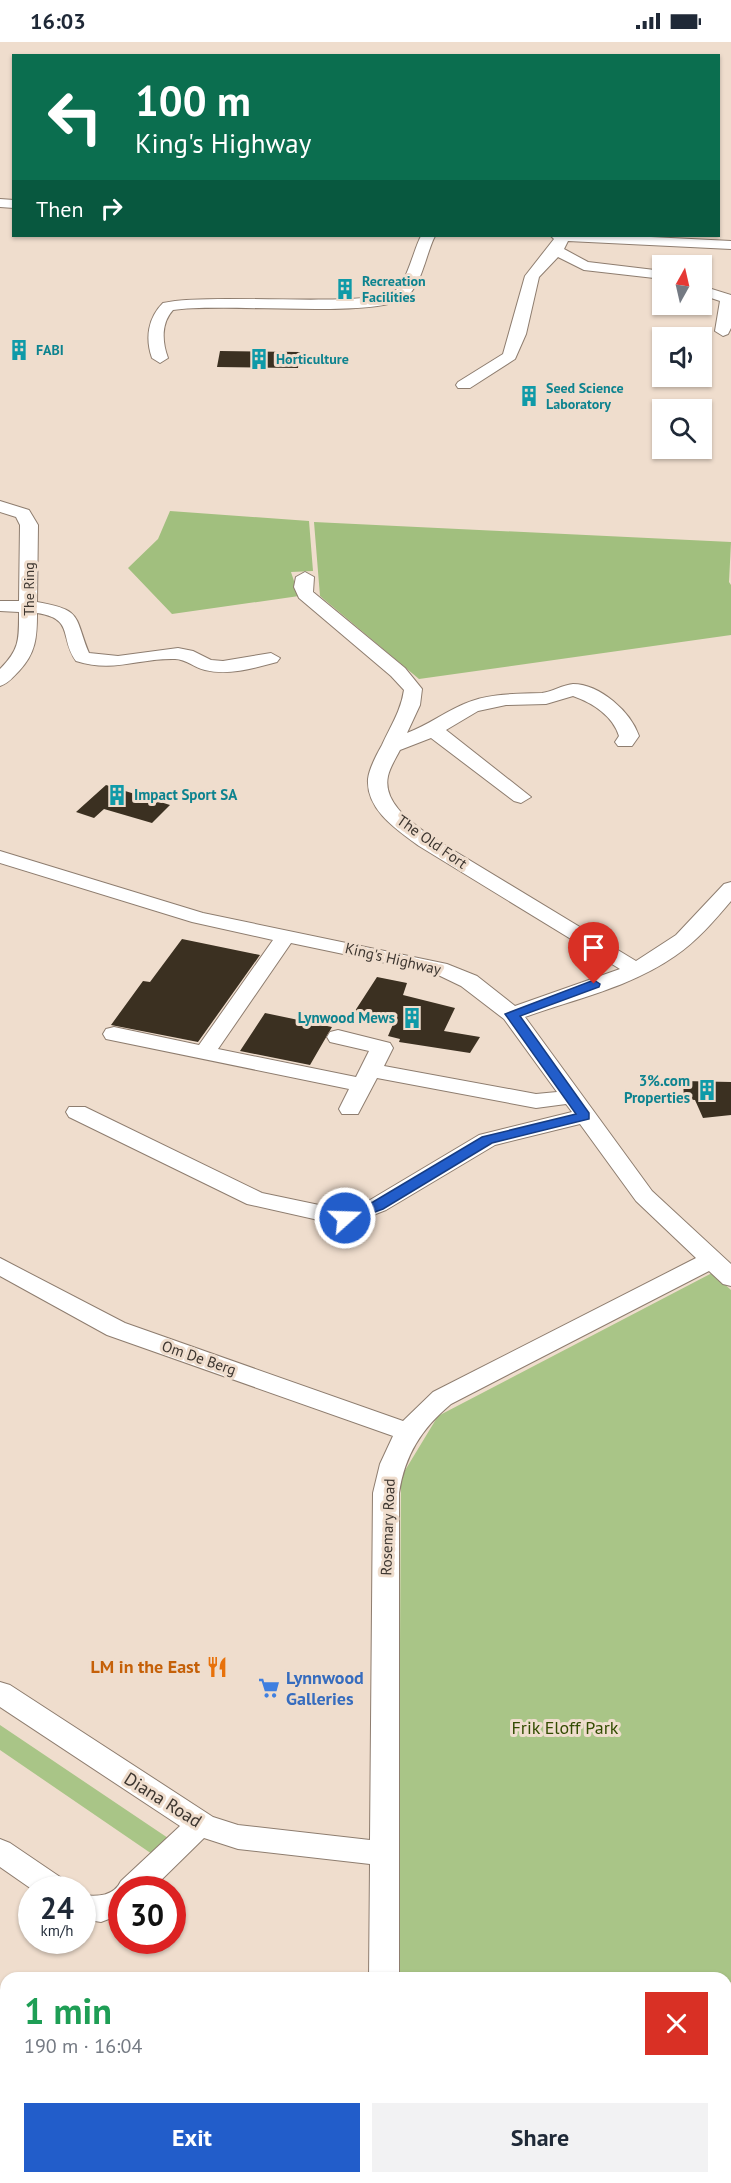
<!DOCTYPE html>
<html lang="en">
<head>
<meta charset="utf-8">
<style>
	:root { --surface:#fff; --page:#f2f2f3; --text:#1f2937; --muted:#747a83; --accent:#225dca }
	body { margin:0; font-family:"PT Sans",sans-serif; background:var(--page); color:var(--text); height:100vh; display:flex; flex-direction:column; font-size:22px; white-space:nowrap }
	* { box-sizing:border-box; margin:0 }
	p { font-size:20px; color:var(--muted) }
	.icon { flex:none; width:33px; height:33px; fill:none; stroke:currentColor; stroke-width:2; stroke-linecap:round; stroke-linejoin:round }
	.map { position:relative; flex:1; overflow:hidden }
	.side { position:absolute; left:0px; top:1930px; width:732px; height:212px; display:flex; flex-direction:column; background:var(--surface); border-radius:18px 18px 0 0; box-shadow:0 2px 4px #0004 }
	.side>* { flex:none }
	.banner { position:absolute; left:12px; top:12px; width:708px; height:183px; border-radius:0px; box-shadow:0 2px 4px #0004; background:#0b6e4f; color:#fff; overflow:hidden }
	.needle { width:39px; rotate:8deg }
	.tools { position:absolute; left:652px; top:213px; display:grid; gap:12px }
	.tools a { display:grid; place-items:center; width:60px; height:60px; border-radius:0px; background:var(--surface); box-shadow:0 2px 4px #0004; font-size:30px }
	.speed { position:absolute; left:18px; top:1834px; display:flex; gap:12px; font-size:30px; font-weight:700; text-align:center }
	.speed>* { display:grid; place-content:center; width:78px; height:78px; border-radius:50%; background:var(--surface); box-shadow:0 2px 4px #0004; line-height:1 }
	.speed small { font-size:15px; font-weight:400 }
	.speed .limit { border:9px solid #d22; background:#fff; color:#111 }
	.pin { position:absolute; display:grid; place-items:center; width:51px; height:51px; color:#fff; margin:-62px -26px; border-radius:50% 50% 50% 0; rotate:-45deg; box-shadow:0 0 6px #0007 }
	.pin .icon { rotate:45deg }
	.me { position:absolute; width:66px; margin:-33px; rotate:70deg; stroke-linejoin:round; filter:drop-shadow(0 0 4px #0008) }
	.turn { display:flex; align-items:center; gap:21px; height:126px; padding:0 24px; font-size:27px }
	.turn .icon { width:78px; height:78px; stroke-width:2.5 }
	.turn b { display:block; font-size:42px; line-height:51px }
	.then { display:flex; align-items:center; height:57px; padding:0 24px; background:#0003; gap:12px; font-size:22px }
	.round { display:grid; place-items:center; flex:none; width:63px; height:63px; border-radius:0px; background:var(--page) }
	.headline { display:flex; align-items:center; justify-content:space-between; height:102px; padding:0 24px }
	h1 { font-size:36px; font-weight:800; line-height:45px; color:#1e9e55 }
	.cta { display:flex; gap:12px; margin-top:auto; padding:12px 24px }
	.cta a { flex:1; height:69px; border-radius:0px; background:var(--accent); color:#fff; font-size:24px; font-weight:800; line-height:69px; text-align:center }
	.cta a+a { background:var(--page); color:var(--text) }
	.status { display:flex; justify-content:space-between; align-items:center; height:42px; padding:0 30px; background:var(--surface); direction:ltr }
	.status svg { height:16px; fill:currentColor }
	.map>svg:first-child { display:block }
	.green { fill:#a9c587 }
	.forest { fill:#a1bf7e }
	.building { fill:#3b3021 }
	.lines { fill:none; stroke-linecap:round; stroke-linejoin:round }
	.street-casing { stroke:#8e7d6f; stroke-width:2 }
	.street { fill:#fff; fill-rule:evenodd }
	.route { fill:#225dca; stroke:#163c83; stroke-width:1.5 }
	.labels { text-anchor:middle; stroke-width:6; stroke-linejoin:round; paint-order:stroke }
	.far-culture-label { font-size:14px; font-weight:bold; fill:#0d838f; stroke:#efddcd; text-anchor:start }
	.far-street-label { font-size:14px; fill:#3d3630; stroke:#efddcd }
	.culture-label { font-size:15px; font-weight:bold; fill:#0d838f; stroke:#efddcd; text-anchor:end }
	.street-label { font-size:15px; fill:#3d3630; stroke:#efddcd }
	.near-food-label { font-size:18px; font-weight:bold; fill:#c56008; stroke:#efddcd; text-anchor:end }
	.near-shop-label { font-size:18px; font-weight:bold; fill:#366cbe; stroke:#efddcd; text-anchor:start }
	.near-park-label { font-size:18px; fill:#334c02; stroke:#efddcd }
	.near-street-label { font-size:18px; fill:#3d3630; stroke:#efddcd }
</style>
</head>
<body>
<div class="status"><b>16:03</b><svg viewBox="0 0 49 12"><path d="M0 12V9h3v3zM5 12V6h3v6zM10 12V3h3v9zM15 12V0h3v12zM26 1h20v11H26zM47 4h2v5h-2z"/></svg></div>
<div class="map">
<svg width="731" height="2141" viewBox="0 0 731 2141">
	<rect width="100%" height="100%" fill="#efddcd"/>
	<path class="green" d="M712,1231L731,1248V1940L726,1941V1936H398L401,1435L438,1374Z
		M0,1683L168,1796L152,1812L0,1708Z"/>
	<path class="forest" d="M170,469L309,479L313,529L291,530L299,554L172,572L128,526L158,497Z
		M314,480L731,500L729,540L731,543V593L419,637L320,554Z"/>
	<path class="building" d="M220,309L300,310L298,326L217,325Z
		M106,743L170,763L152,781L104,767L94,776L76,770Z
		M182,897L260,913L198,1000L111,983L143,939L150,940Z
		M377,935L407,941L403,953L455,966L444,989L480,995L470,1011L399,1000L400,997L388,994L394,980L353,972Z
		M265,971L332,985L310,1023L240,1009Z
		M683,1039L731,1040V1073L703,1076L695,1058L684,1057Z"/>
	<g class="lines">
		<defs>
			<path id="street" d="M0,157L14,158V166L0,165Z
				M421,194H435C426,211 422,244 405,256C373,277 222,260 173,268C161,281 162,300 168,316L160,321L152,316C145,296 148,276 163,261C208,250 374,267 396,248C407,239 414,207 421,194Z
				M551,194H631L731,199V207L568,199L564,207L588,220L663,229V237L584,228L558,215L539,235L526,292L515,317L470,346H458L456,343L458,340L503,312L525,234L554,197Z
				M702,244L731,253V286L728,292L723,294L715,289L720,259L702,253Z
				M0,459L29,468L38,483L37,560C83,568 74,574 89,611L118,614L178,606L193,609L211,618L223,619L271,611L280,616L277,620C254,626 229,634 205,628C195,626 186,617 175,617C138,616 114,631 76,619C59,595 75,577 37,571C37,595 36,611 19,629C13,635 9,641 0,644V627C20,607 19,597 19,570L0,569V559H19L20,483L16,475L0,470Z
				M305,530L314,535L313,550L405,626L422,647L420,663L407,691C428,683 445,670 464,662C488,651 516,652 542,651C552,650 562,643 573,642C600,642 631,670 639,694L632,704H618L615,700L619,694C613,674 593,661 573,654L546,662L506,663L478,669L446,688L531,755L521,761L514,759L431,696L400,708C396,716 390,725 388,734C382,762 414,782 433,796L636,919L676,893L724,842L731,840V859C714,879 697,899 675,914C631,945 575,957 525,975L652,1149L731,1222V1244L723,1242L709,1229L451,1362C421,1387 405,1413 399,1451V1936H369L370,1822L238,1807L204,1796L151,1848H122V1872L101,1880L82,1877V1853C98,1855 114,1854 121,1839L180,1784L0,1665V1640L10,1643L213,1775L238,1783L370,1798L373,1451L380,1422L393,1394L107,1293L0,1234V1216L125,1281L403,1379L433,1350L696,1216L636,1159L580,1082L495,1103L386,1168L345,1184L247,1162L69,1075L66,1070L69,1065H85L262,1151L343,1168L370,1158L479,1093L572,1070L566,1062L536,1066L377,1036L358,1072H342L339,1067L349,1047L106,997L103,992L106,987L114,985L199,1003L273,898L192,880L0,821V809L203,871L447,922L477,934L515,964L620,927L419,804C397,788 366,768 368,737C369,727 378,710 382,703C390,685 401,669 404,648L391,634L299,556L294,545L296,535ZM291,901L434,931L461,944L504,977L557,1050L536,1052L384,1024L393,1006L390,1001L338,988L330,990L327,995L330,1000L369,1009L356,1035L218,1007Z
				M0,1797L10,1801L66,1839L70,1848H33L0,1825Z
				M367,2136H399V2141H367Z"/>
		</defs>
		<use href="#street" class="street-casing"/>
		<use href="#street" class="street"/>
	</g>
	<path class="route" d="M594,938L600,942L599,945L520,974L589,1071V1077L492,1101L383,1167L350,1179H340V1173L373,1160L482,1095L576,1072L505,972Z"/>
	<defs>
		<symbol id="building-bare" viewBox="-9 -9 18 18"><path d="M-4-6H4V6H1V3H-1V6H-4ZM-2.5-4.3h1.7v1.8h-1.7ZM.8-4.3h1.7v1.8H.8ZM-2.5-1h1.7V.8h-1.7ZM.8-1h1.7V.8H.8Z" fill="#0f9aa8" stroke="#efddcd" stroke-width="2.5" paint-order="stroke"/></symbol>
		<symbol id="restaurant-bare" viewBox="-9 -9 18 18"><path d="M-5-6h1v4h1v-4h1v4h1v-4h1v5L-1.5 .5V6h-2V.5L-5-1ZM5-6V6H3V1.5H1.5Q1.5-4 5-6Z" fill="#e8710a" stroke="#efddcd" stroke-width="2.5" paint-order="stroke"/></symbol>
		<symbol id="supermarket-bare" viewBox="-9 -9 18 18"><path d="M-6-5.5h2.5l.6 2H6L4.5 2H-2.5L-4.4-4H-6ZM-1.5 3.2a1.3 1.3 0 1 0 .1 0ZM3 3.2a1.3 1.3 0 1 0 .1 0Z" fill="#3f7fe0" stroke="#efddcd" stroke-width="2.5" paint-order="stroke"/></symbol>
	</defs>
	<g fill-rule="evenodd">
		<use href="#building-bare" x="330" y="232" width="30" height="30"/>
		<use href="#building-bare" x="4" y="293" width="30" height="30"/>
		<use href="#building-bare" x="244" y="302" width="30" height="30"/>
		<use href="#building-bare" x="514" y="339" width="30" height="30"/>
		<use href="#building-bare" x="102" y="738" width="30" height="30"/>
		<use href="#building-bare" x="397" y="961" width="30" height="30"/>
		<use href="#building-bare" x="692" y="1033" width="30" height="30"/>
		<use href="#restaurant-bare" x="202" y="1610" width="30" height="30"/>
		<use href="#supermarket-bare" x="254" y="1631" width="30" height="30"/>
	</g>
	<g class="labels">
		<g class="far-culture-label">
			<text x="362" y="244">Recreation<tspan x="362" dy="16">Facilities</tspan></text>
			<text x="36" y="313">FABI</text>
			<text x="276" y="322">Horticulture</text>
			<text x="546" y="351">Seed Science<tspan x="546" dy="16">Laboratory</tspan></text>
		</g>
		<g class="far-street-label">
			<text transform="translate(29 547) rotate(-90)" y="5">The Ring</text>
		</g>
		<g class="culture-label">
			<text x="134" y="758" text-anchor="start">Impact Sport SA</text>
			<text x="395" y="981">Lynwood Mews</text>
			<text x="690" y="1044">3%.com<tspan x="690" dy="17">Properties</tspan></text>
		</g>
		<g class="street-label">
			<text transform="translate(432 800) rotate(35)" y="5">The Old Fort</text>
			<text transform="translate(393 917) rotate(13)" y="5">King's Highway</text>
			<text transform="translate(199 1316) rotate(19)" y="5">Om De Berg</text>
			<text transform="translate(388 1485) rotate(-88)" y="5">Rosemary Road</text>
		</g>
		<g class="near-food-label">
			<text x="200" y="1631">LM in the East</text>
		</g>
		<g class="near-shop-label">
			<text x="286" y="1642">Lynnwood<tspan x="286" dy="21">Galleries</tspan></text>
		</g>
		<g class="near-park-label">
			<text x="565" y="1692">Frik Eloff Park</text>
		</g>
		<g class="near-street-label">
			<text transform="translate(163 1758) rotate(32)" y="6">Diana Road</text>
		</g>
	</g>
</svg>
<div class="tools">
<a><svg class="needle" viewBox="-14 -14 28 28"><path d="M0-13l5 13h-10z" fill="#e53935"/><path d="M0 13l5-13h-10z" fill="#747a83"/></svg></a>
<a><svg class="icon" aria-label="sound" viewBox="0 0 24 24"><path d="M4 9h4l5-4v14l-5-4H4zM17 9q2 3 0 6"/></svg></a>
<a><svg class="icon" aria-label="search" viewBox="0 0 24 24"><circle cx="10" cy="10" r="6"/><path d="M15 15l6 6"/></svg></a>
</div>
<div class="speed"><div>24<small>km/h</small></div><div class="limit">30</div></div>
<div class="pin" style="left:594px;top:942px;background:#d93025"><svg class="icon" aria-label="arrive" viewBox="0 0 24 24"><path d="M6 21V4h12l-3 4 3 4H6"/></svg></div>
<svg class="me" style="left:345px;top:1176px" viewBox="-20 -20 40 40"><circle r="17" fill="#225dca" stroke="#fff" stroke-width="3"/><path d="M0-11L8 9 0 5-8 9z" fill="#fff"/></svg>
<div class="banner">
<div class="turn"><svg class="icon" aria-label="left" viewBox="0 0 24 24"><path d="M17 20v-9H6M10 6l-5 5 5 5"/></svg><div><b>100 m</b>King's Highway</div></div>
<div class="then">Then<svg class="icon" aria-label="right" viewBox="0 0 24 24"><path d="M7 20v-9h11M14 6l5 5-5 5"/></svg></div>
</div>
<section class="side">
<div class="headline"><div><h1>1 min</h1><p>190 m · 16:04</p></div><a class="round" style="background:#d93025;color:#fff"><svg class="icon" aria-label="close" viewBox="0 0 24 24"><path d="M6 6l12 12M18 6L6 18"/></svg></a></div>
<div class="cta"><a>Exit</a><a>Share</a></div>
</section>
</div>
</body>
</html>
